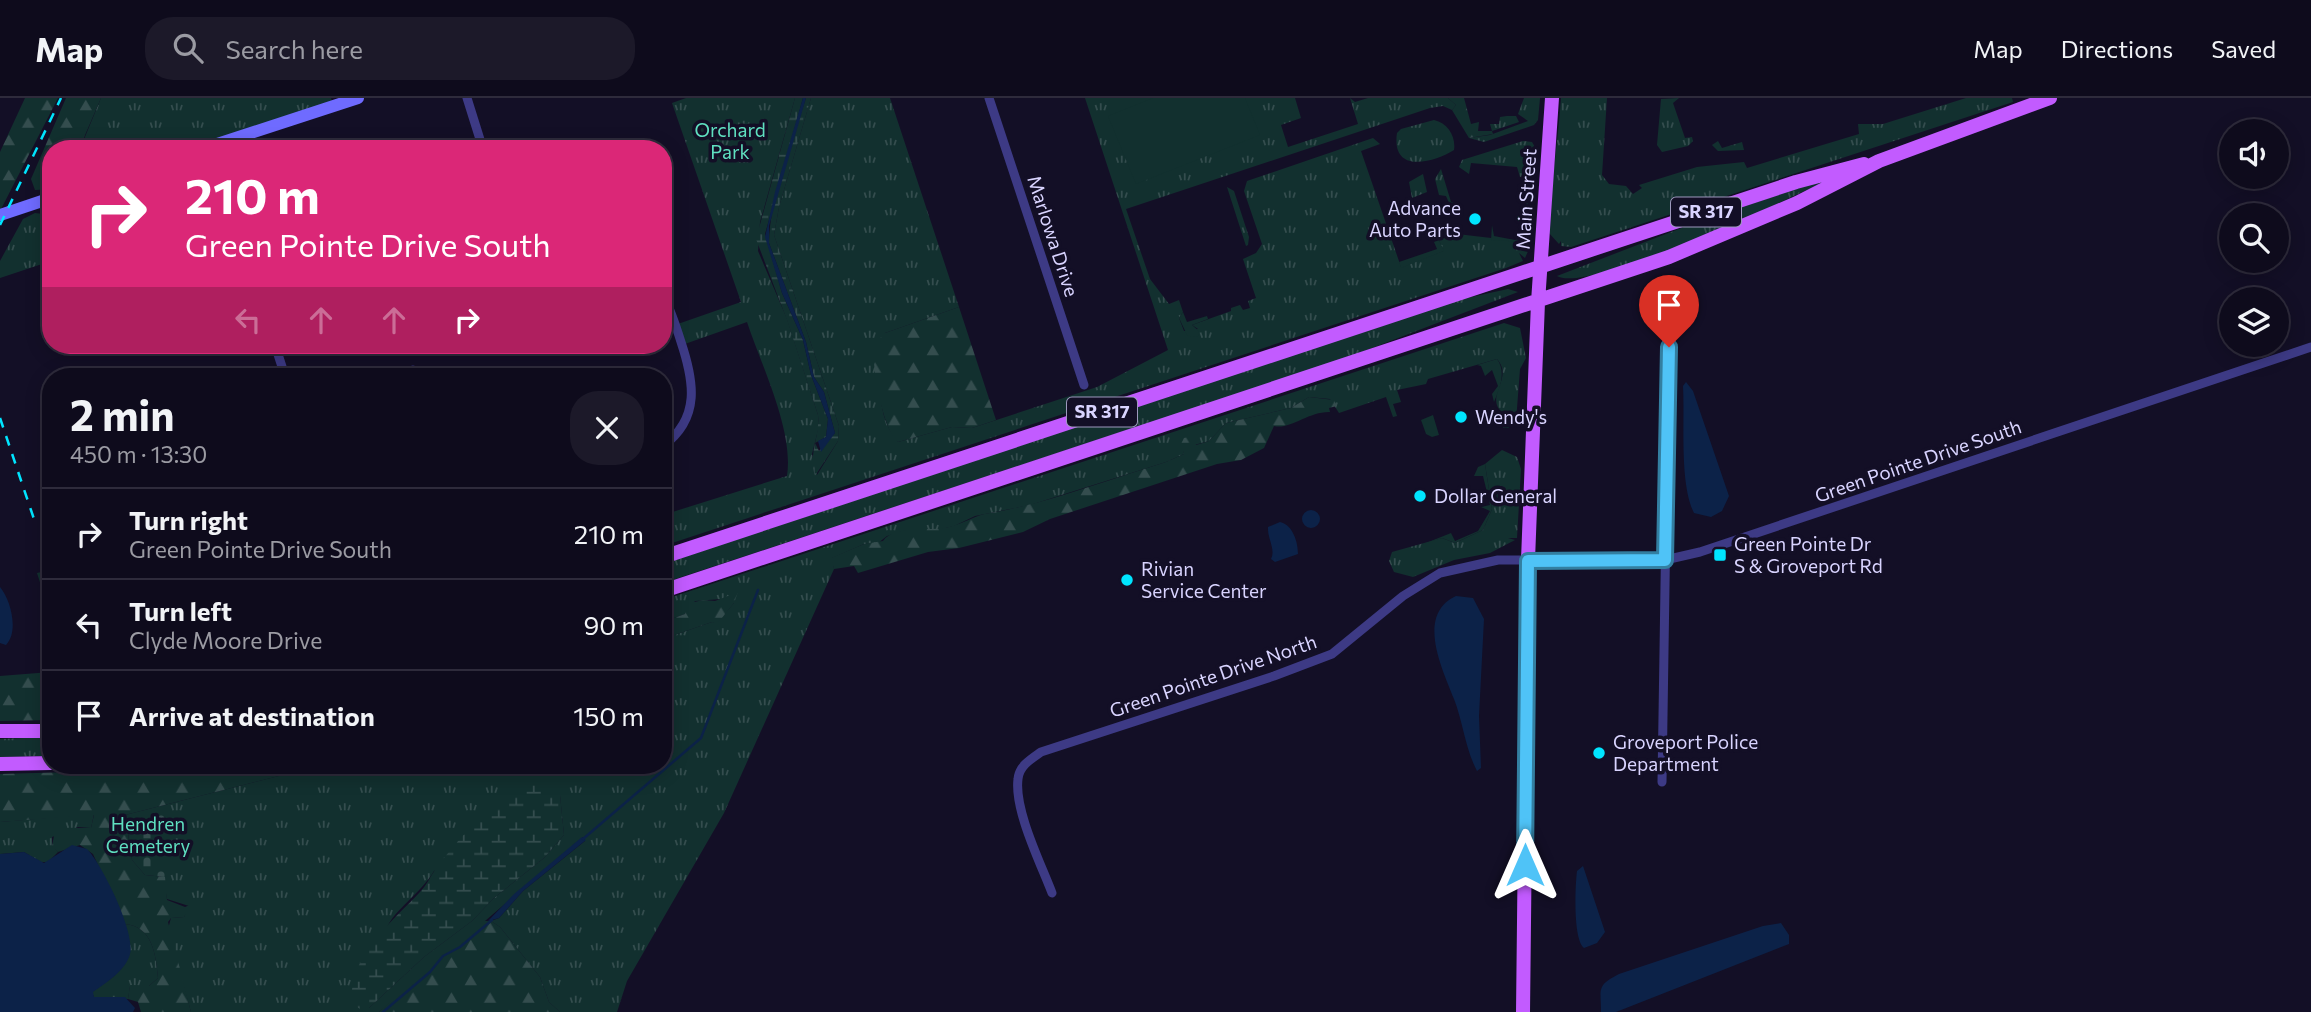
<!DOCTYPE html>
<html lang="en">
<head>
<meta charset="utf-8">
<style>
	:root { --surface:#0e0b1c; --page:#1c1929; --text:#f1f3f6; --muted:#9b9ba3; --line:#2e2b3b }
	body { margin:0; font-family:Commissioner,sans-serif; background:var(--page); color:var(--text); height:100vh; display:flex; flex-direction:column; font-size:26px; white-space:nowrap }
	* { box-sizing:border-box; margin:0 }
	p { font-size:23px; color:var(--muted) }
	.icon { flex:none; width:38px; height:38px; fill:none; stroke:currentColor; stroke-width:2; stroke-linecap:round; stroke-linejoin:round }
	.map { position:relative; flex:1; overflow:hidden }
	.drawer { position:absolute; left:42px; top:270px; width:630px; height:406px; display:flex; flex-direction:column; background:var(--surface); border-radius:28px; box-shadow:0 4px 18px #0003,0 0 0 2px var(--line) }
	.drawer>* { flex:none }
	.banner { position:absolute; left:42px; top:42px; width:630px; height:214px; border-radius:28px; box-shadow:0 4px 18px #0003,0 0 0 2px var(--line); background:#db2777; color:#fff; overflow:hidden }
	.fabs { position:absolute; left:2219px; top:21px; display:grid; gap:14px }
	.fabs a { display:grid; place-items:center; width:70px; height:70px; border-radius:50%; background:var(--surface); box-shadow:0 4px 18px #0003,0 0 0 2px var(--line); font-size:35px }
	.pin { position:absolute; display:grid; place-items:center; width:60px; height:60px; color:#fff; margin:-72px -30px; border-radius:50% 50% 50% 0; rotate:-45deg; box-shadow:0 0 7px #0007 }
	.pin .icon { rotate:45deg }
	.me { position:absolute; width:77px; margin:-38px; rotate:0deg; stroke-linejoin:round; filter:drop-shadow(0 0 5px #0008) }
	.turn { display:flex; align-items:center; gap:24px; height:147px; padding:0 28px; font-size:32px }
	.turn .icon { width:91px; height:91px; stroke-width:2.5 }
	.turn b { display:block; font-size:49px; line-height:60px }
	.lanes { display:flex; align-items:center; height:66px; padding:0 28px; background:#0003; justify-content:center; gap:35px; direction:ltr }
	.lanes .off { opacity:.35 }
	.round { display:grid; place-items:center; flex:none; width:74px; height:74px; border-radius:28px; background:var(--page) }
	.summary { display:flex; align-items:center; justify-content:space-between; height:119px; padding:0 28px }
	h1 { font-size:42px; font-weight:700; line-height:52px }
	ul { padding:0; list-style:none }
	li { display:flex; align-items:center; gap:21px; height:91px; padding:0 28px; border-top:2px solid var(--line) }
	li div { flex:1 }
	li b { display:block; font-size:26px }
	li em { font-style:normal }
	header { display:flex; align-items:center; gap:42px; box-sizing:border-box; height:98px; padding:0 35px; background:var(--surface); border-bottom:2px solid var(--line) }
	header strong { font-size:33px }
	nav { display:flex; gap:38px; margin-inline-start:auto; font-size:24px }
	.search { width:490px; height:63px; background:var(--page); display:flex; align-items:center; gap:18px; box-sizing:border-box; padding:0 24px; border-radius:28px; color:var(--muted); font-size:26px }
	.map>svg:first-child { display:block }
	.grass { fill:url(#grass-tufts); fill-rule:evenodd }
	.forest { fill:url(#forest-firs) }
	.wetland { fill:url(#wetland-marsh) }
	.cemetery { fill:url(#cemetery-stones) }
	.garden { fill:#12302f }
	.water { fill:#0c2248 }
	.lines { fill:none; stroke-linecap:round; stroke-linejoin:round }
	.stream { stroke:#0c2248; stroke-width:2.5 }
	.street { stroke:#3d3a85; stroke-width:9 }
	.secondary { stroke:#6f6bff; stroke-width:12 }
	.primary { stroke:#c25bff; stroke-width:14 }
	.rail { stroke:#00e5ff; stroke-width:2.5; stroke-dasharray:10 9; stroke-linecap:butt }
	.route-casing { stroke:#337fa1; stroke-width:18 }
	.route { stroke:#4fc3f7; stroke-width:12 }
	.poi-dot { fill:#00e5ff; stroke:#130f26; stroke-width:2.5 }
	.labels { text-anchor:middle; stroke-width:7; stroke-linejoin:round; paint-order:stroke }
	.shield { fill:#130f26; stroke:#9e99be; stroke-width:2 }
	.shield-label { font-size:18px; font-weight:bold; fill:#d9d4ff }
	.park-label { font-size:19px; fill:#5fe0c0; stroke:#130f26 }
	.street-label { font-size:19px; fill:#d9d4ff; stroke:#130f26 }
	.poi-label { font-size:19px; fill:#d9d4ff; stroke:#130f26; text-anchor:start }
</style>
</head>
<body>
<header>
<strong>Map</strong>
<div class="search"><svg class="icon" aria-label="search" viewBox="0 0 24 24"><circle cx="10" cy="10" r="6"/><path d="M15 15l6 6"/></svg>Search here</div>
<nav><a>Map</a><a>Directions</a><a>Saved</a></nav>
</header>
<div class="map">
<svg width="2311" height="914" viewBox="0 0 2311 914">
	<defs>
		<pattern id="grass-tufts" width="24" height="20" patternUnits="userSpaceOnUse" patternTransform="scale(1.75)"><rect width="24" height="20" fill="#12302f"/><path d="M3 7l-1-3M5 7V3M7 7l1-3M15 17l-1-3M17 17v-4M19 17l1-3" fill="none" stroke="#344d4e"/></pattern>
		<pattern id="forest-firs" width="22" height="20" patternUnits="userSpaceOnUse" patternTransform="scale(1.75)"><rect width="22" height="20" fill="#12302f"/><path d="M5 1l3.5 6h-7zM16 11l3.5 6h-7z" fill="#344d4e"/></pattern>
		<pattern id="wetland-marsh" width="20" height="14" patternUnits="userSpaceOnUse" patternTransform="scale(1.75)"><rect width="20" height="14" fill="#12302f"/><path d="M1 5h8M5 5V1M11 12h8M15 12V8" fill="none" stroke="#344d4e"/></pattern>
		<pattern id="cemetery-stones" width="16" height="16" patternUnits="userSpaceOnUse" patternTransform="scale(1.75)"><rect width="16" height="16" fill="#12302f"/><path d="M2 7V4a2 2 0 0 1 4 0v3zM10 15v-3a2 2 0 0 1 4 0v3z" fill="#344d4e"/></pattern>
	</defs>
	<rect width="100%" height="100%" fill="#130f26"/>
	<path class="grass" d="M101,0H331L332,4L188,51H80Z
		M686,0H795L760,124L758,153L787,221L818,317V332L812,356L817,377L838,343L839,328L774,137L779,109L811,0H890L959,209L885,235C881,273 872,313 898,344L952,329L972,330L1097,289L1168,252L1085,0H1295L1301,20L1281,27L1288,49L1358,26L1350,0L1355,4L1368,0H1448L1456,7L1452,12L1443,8L1430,10L1126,111L1150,181L1169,206L1179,202L1183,214L1179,220L1184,233L1198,231L1192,227L1231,213V210L1240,207L1243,212L1250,210L1248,203L1256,200L1243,161L1256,155L1262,146L1244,93L1247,83L1373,40L1380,46L1361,53L1401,169L1443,153L1439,142L1449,138L1451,132H1456L1457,136L1525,144L1527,100L1519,99L1529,87L1533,89L1529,151L1525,160L1519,155L1523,163L1506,170L663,448V417L787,378C794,333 762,269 747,224L682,247L675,227L741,204L672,5Z
		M1524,0H1540L1538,22L1534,27L1484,44L1469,40L1490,37L1528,23L1518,16Z
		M1561,0H1607L1602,77L1609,86L1626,88L1633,96L1642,90L1639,87L1697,69L1744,64L1747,70L1859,36L1858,26H1883L1966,0H2012L2013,4L1571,149L1561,148V143L1559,146L1549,135C1550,90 1558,46 1561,0Z
		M1679,0L1673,5L1685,40L1692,39L1693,43L1688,48L1662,54L1657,47L1661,1Z
		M1507,18H1516L1519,24L1492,33L1490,26H1499L1500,19Z
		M1434,22C1448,25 1456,39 1454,52C1433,65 1391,76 1397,35L1401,31Z
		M1523,43L1532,44C1541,57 1535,76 1520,79L1517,69L1471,65L1469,76L1459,69L1462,62Z
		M1718,43L1722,50L1742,44L1744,52L1718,53L1712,47Z
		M1441,71L1451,104L1458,105V108L1450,107L1446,98L1439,97L1435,81Z
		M1423,76L1427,94L1412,100L1409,84Z
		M1840,76C1799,96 1589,197 1557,178L1697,124Z
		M1227,89L1234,93L1249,139L1248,147L1246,148Z
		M35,115L43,116L49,133L42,166L0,180V163L23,121Z
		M1508,191L1518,194L1346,260L663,485V466L1462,201Z
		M1504,225L1520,230L1526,260L1520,271L1516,323L1508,330H1503L1504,316C1482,299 1515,281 1497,261L1428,281L1426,286L1397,292L1401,304L1393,306L1397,318L1393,319L1386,299L1339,315L1330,301L1309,299L1291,310L1226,325L1209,343L1183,350L1184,356L1166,364L1030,407L975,418L954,428L937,432L902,433L887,438L878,445L864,446L832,460L834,471L724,715L627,883L617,914H560L549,904L540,879L500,829L491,823L499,820L523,793L585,743L583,739L379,914H191L168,831L171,820L184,819L189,808L167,801L164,783L127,728L128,739L125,717L283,677L309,667H663V541L712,524L717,525L734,505L721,501L695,503L685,516L663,524V502ZM560,697L564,737L544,760L494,800L472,823L424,859L369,910C374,888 376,849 386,831C395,811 421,795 434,773Z
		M1502,352L1517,359L1521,371L1517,440H1508L1515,442L1490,455L1454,462L1413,479L1394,474L1389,463L1392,454L1442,440L1455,445L1483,432L1492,411L1485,366Z
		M51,472V518L37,475Z
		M51,639V658L0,659V641Z
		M94,716L91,730L78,729L52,739V747L58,754L48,764H41L24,754L0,756V724Z
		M125,826C152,828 156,856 158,880L149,888H130L128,901L94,899L92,894C124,872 135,865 125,826Z"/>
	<path class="forest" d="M25,0H58L0,113V54Z
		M66,0H101L79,51H51V91L35,92L31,81Z
		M1448,0H1464L1471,26L1479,24L1478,33H1492L1493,36L1469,40L1452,12L1456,7Z
		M959,209L996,322L972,330L952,329L898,344C884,335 872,271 874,254C876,245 879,241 885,235Z
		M1309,299L1334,302L1337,308L1329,310L1330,314C1309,313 1290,332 1274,328L1264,350L1241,362L1217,366L1050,421L1023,434L959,450L928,454L858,475L854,468L834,471L831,460L864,446L883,443C895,426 930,434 949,429C963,426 975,417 990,415C1049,405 1107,382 1166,364L1184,356L1181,346L1184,340L1193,338L1196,347L1209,343L1226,325L1291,310Z
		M738,494L734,505L717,526L712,524L663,541V524L685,516L690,505L703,502L715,503Z
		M51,574V622L0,623V578Z
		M128,667H309L283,677L125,717L132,762L145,777L165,779L167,802L185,809L192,806L184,819L171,820L168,824L191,914H141L138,904L128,901L130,887L149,888L158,880C156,856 152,828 125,826L93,756L80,747L58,754L52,748L55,733L66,730H91L94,717L0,724V676L72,674Z
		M483,823H491L500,829L540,879L549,904L560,914H379L457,842Z"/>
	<path class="wetland" d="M795,0H803L765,136L782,195L803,242L811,277L828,321L826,339L815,345L819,353L835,335L824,294L814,279L806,244L769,145C770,99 792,44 806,0H811L779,109L774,137L839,328L838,343L815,378C808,354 820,340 818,317L787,222L756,141Z
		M528,685L553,690L560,697L564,737L544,760L494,800L472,823L424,859L369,910L360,911L352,905C348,858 392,824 420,794C426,788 430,779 435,772C461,736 490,707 528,685Z"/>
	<path class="cemetery" d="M171,713L165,779L145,777L132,762L127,728C138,716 155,715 171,713Z"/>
	<path class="garden" d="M1153,0H1245L1260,37L1136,86L1108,18Z
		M1519,99L1528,100L1526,144L1491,142L1492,127L1494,138L1515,142L1524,140L1525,124H1518L1517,118H1525L1526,102Z
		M1439,142L1444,153L1401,170L1399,164L1437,151L1434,144Z
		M1183,214L1187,224L1207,218L1208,221L1192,227L1199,233L1198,238L1193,239L1187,237L1179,220Z
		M1497,261C1507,274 1499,292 1494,304L1492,296L1498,288L1492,272L1485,278L1481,268L1477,267Z
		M1433,317L1439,337L1432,339L1426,336L1421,322Z
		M1485,366L1492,411L1483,432L1455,445L1442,440L1421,447L1451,435L1455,443L1478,433L1490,413L1481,409L1490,407L1483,378H1474L1478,369Z"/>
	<path class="water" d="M803,0H806L769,128V145L806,244L814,279L824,294L835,335L821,354L818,343L826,339L828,321L811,277L803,242L782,195L765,139L775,94Z
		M1686,284L1693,293L1729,398L1722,413L1711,419L1694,415C1679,385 1685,323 1683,288Z
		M1302 421a9 9 0 1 1 18 0a9 9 0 1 1-18 0Z
		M1280,424C1293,427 1298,444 1298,456L1275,464L1271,461C1276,451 1267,440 1268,429Z
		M0,489C11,502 19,534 6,547L0,545Z
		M1456,498L1473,500L1484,521L1479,618L1481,670L1477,673C1465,650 1463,624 1454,601C1443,572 1415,517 1456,498Z
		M582,739L586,742L523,793L499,820L488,823L514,796Z
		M72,747L87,751C102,766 136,835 130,856C126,872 106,885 93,894L94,899H125L135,910L133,914H0V756L24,754L44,765Z
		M1583,768L1605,834L1597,845L1584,850C1573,841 1575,789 1577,773Z
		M1781,825L1789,837V846L1616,914H1601C1601,890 1596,888 1619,876L1763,828Z"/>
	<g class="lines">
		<path class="stream" d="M583,741L701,640L758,492
			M383,914L430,874L443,858L460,849L492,822"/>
		<path class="street" d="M467,0L483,51
			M989,0L1084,287
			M663,197C671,212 676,228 681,244C694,283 701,320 663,348
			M275,247L285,278
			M413,272L415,278
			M1662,684L1669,226
			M1052,795C1041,766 1014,712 1018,681C1019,668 1031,661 1041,654L1274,578L1332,556L1403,498L1440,475L1498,462H1665L1700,454L2311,249"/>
		<path class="secondary" d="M202,51L358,0
			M0,117L51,100"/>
		<path class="primary" d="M663,459L1796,84L1864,66
			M663,493L1669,159L1797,105L1879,63L2050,0
			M0,633H51
			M0,666L51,665
			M1523,914L1528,462L1538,204L1552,0"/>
		<path class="rail" d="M0,127L61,0
			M0,320L35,424"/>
	</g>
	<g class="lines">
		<defs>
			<path id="route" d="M1525,767L1528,463L1665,462L1669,249"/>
		</defs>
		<use href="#route" class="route-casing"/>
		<use href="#route" class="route"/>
	</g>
	<g class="poi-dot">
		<circle cx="1475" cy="121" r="7"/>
		<circle cx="1461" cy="319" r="7"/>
		<circle cx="1420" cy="398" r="7"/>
		<rect x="1713" y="450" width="14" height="14" rx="3.5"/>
		<circle cx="1127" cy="482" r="7"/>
		<circle cx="1599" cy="655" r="7"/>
	</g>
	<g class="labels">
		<g class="shield">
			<rect x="1671" y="99.5" width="70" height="29" rx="5"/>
			<rect x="1067" y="299.5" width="70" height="29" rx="5"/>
		</g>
		<g class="shield-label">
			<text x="1706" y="120">SR 317</text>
			<text x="1102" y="320">SR 317</text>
		</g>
		<g class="park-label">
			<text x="730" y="39">Orchard<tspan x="730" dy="22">Park</tspan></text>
			<text x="148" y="733">Hendren<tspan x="148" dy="22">Cemetery</tspan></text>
		</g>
		<g class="street-label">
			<text transform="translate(1526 101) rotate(-86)" y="7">Main Street</text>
			<text transform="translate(1053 138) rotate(72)" y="7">Marlowa Drive</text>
			<text transform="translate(1918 363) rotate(-19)" y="7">Green Pointe Drive South</text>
			<text transform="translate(1213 578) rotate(-19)" y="7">Green Pointe Drive North</text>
		</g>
		<g class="poi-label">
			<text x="1461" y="117" text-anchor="end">Advance<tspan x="1461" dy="22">Auto Parts</tspan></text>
			<text x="1475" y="326">Wendy's</text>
			<text x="1434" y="405">Dollar General</text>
			<text x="1734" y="453">Green Pointe Dr<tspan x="1734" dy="22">S &amp; Groveport Rd</tspan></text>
			<text x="1141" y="478">Rivian<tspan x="1141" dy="22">Service Center</tspan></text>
			<text x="1613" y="651">Groveport Police<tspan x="1613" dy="22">Department</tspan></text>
		</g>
	</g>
</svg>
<div class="fabs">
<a><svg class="icon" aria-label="sound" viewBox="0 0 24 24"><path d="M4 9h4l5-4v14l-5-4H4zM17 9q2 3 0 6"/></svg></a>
<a><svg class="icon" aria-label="search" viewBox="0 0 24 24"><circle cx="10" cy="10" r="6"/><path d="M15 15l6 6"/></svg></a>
<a><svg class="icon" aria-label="layers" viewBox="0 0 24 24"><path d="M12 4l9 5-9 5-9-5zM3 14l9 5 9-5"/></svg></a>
</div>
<div class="pin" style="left:1669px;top:249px;background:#d93025"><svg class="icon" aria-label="arrive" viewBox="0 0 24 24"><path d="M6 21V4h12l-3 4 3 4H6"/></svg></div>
<svg class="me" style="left:1525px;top:767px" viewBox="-20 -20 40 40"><path d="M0-17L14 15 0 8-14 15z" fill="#4fc3f7" stroke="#fff" stroke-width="4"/></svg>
<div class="banner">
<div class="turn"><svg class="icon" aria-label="right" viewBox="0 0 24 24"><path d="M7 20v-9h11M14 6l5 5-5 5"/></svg><div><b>210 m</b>Green Pointe Drive South</div></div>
<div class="lanes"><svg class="icon off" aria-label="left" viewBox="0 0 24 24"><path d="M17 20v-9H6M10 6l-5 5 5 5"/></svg><svg class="icon off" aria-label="ahead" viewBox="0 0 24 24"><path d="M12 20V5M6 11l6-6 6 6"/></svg><svg class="icon off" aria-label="ahead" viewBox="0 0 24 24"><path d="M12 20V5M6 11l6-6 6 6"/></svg><svg class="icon" aria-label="right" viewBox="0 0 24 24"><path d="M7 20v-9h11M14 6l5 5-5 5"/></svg></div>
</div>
<section class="drawer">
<div class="summary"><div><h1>2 min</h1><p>450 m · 13:30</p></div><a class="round"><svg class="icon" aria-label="close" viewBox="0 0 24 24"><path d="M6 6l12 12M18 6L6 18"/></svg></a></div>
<ul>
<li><svg class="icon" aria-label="right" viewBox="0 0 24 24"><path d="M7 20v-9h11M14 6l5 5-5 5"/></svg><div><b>Turn right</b><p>Green Pointe Drive South</p></div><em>210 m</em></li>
<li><svg class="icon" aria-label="left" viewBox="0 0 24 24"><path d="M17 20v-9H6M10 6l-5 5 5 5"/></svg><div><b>Turn left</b><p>Clyde Moore Drive</p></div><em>90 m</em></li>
<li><svg class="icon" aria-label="arrive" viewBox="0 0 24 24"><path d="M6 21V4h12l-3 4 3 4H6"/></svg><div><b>Arrive at destination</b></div><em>150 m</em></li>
</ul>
</section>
</div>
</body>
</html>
